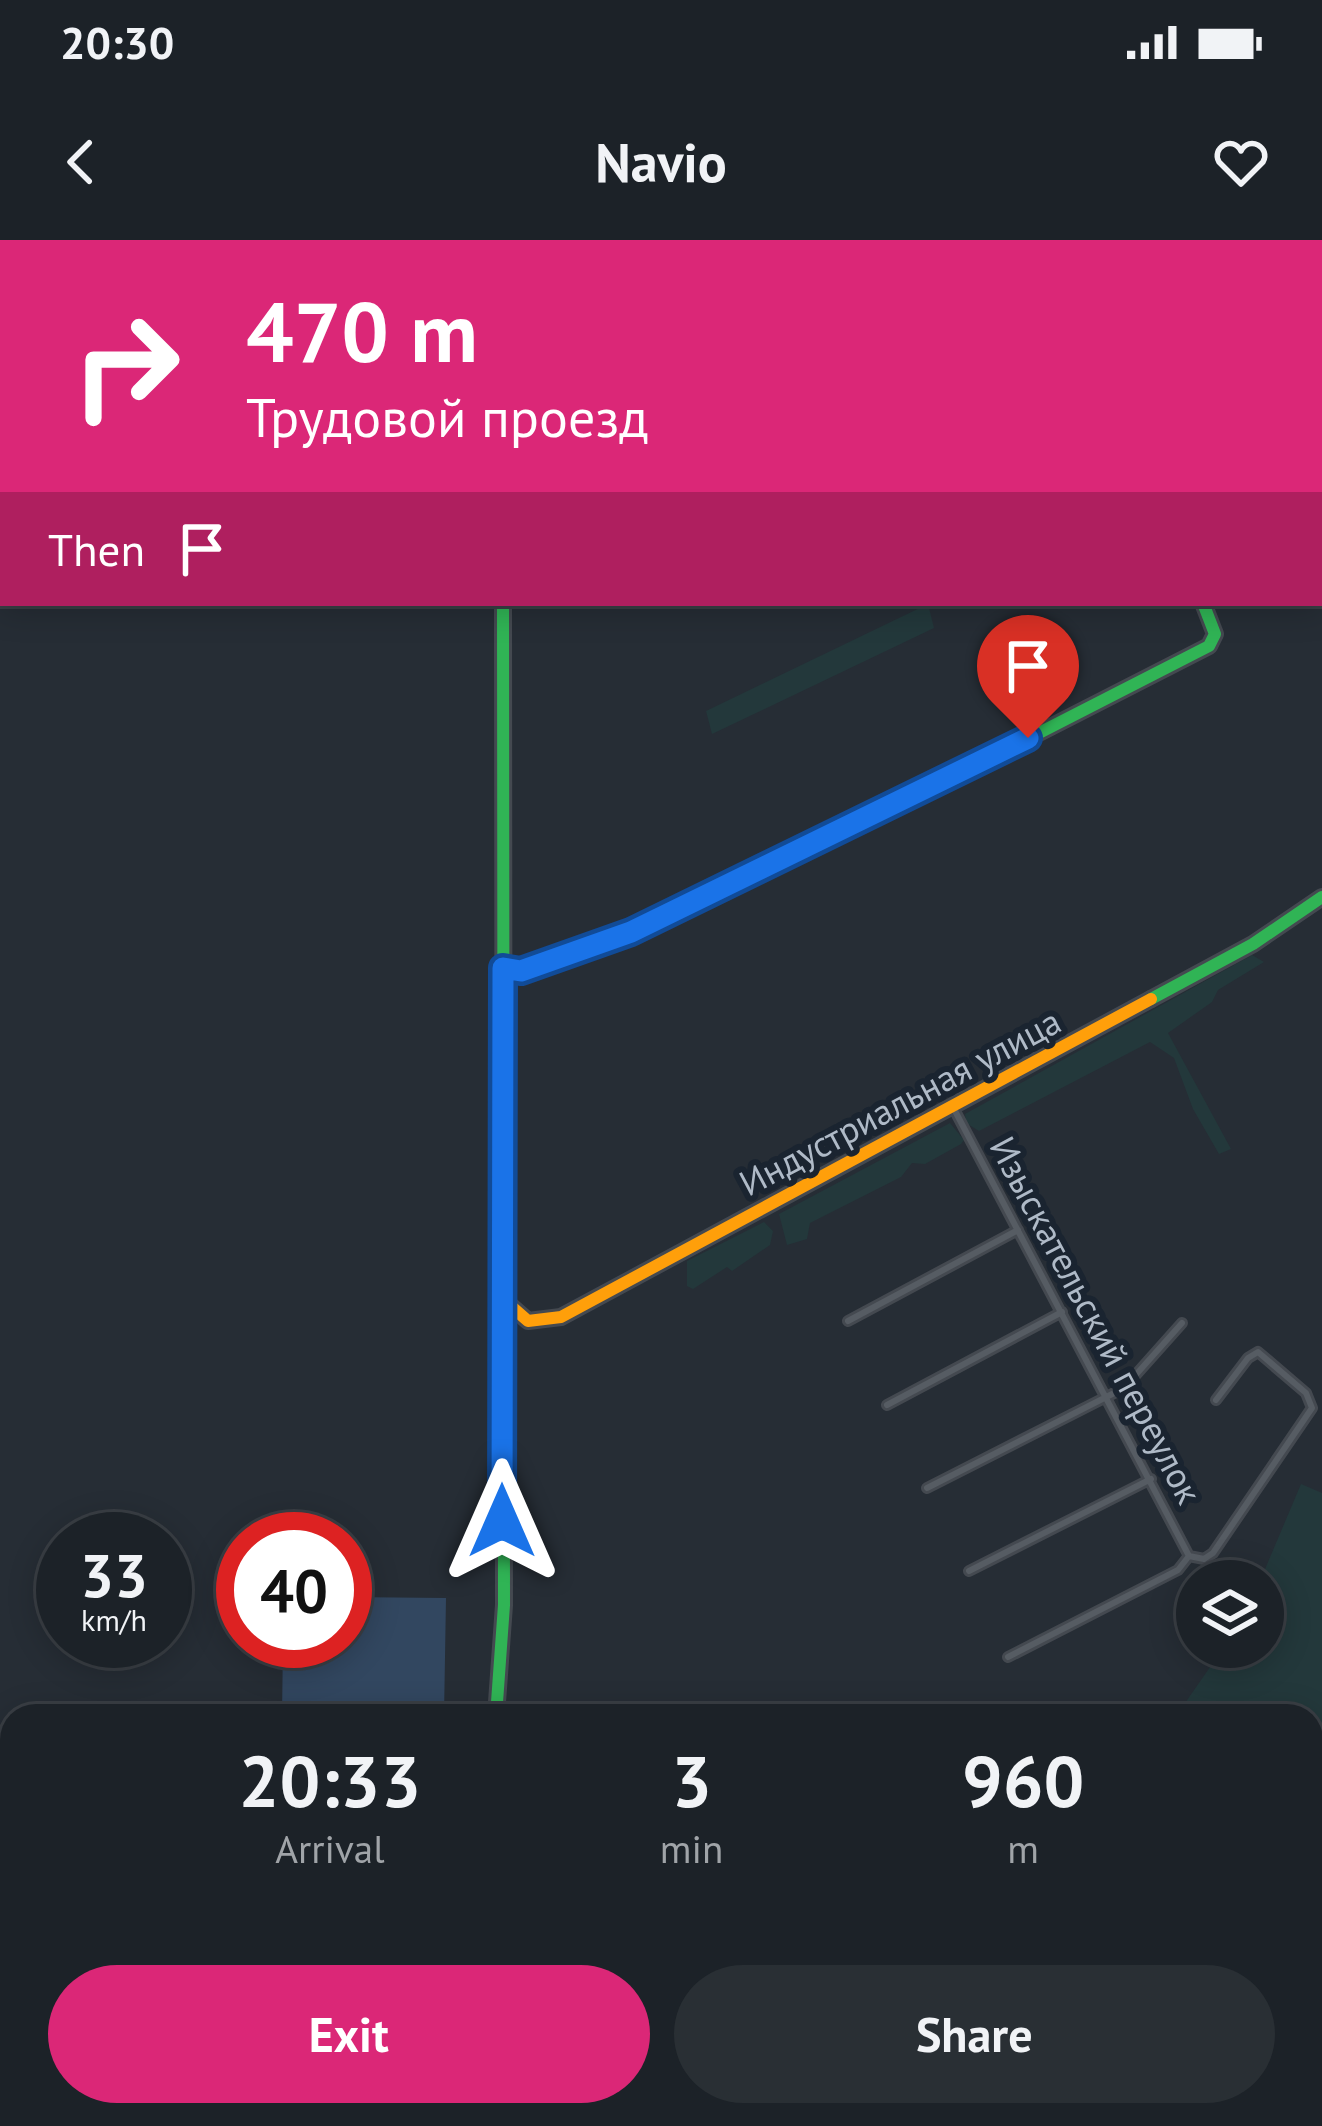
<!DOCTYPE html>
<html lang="en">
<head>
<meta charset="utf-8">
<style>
	:root { --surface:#1c2228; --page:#292f34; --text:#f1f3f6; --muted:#a0a4a8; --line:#3a3f45; --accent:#db2777 }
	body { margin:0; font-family:"PT Sans",sans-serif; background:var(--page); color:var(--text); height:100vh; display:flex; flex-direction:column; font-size:45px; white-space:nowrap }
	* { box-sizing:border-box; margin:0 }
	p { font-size:39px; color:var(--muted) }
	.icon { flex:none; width:66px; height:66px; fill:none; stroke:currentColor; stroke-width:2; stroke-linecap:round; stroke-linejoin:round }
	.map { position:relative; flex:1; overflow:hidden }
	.side { position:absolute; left:0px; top:1464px; width:1323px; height:423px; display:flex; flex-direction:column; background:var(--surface); border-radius:36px 36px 0 0; box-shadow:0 6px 30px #0003,0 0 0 3px var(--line) }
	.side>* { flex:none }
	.top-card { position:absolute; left:0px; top:0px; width:1323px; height:366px; box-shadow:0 6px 30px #0003,0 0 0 3px var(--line); background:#db2777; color:#fff; overflow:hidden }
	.tools { position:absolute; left:1176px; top:1320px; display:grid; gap:24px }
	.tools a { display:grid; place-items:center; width:108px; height:108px; border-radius:50%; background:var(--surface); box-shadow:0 6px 30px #0003,0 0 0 3px var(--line); font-size:60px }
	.speed { position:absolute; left:36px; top:1272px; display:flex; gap:24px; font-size:60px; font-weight:700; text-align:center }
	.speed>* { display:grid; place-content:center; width:156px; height:156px; border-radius:50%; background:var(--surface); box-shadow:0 6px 30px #0003,0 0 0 3px var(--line); line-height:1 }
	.speed small { font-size:30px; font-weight:400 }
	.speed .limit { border:18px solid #d22; background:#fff; color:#111 }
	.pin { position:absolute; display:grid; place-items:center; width:102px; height:102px; color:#fff; margin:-123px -51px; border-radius:50% 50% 50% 0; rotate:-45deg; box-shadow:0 0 12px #0007 }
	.pin .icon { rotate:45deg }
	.me { position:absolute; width:132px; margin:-66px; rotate:0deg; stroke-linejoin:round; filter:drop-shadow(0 0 9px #0008) }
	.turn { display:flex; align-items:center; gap:42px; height:252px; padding:0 48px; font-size:54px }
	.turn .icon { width:156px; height:156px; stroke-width:2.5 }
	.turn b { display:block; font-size:84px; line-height:102px }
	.then { display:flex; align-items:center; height:114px; padding:0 48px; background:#0003; gap:24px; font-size:45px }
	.eta { display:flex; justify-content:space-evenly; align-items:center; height:204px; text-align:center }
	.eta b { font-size:72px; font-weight:700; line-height:84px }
	.primary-button { display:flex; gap:24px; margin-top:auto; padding:24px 48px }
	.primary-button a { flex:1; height:138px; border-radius:72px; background:var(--accent); color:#fff; font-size:48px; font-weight:700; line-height:138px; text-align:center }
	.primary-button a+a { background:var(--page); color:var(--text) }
	.status { display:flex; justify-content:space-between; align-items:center; height:84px; padding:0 60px; background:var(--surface); direction:ltr }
	.status svg { height:33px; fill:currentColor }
	header { display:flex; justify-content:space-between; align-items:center; height:156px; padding:0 48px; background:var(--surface); font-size:54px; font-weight:700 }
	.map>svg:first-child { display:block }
	.green { fill:#23383b }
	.water { fill:#324760 }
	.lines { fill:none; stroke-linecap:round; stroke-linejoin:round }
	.stream { stroke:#324760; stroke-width:3 }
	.street-casing { stroke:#444950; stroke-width:12 }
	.fast-casing { stroke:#444950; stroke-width:18 }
	.slow-casing { stroke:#444950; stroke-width:18 }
	.jam-casing { stroke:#444950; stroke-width:18 }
	.street { stroke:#565c63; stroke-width:6 }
	.fast { stroke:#30b455; stroke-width:12 }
	.slow { stroke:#ff9f0a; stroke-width:12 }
	.jam { stroke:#e5322d; stroke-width:12 }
	.route-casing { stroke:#114b97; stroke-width:30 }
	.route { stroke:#1a73e8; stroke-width:21 }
	.labels { text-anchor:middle; stroke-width:12; stroke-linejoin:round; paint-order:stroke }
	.street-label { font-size:36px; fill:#afbac7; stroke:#1a2430 }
</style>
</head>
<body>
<div class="status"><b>20:30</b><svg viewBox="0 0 49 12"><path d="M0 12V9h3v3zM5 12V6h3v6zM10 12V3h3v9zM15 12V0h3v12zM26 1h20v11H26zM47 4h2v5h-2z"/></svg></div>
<header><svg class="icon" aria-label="back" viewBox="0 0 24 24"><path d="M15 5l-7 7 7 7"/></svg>Navio<svg class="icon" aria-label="heart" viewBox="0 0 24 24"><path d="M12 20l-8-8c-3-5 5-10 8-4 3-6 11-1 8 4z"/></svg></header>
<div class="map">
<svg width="1322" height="1886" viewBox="0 0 1322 1886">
	<rect width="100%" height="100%" fill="#262d35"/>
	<path class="green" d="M928,364L934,388L712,494L706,471Z
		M1252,715L1264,722L1218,750L1212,762L1168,793L1231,909L1219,914L1193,869L1174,818L1150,802L979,891L966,883L965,874Z
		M950,883L964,900L961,904L925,924L912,923L901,937L810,983L807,999L787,1005L779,974Z
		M764,982L773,991L770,1005L732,1031L727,1027L693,1049L687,1046V1021Z
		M1301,1244L1322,1253V1886H0V1657L12,1645V1875H1311V1476H1176L1224,1407H1263L1260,1341Z"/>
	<path class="water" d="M345,1357L446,1358L444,1476H282L283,1401H345Z"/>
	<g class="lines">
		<path class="stream" d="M1311,1744L1322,1734
			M1233,1886L1240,1875"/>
		<defs>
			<path id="street" d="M1012,0L1013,3
				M954,869L1189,1316
				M848,1081L1018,990
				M887,1165L1062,1072
				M927,1248L1124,1148L1182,1083
				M1189,1316L1204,1319L1213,1313L1312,1168L1306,1153L1258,1112L1248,1118L1216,1160
				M969,1331L1151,1239
				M1008,1417L1178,1330L1189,1316"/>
			<path id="fast" d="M571,3L576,0
				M0,10H3
				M859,585L1209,406L1215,394L1203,363
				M1151,759L1253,704L1322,657
				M496,1476L504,1365L503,363"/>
			<path id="slow" d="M523,3L529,0
				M503,728C554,737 799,614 859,585
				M504,1060L528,1081L561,1077L1151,759"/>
			<path id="jam" d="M0,41H3"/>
		</defs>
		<use href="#street" class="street-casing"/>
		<use href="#fast" class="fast-casing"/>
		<use href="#slow" class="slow-casing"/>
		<use href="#jam" class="jam-casing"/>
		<use href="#street" class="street"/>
		<use href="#fast" class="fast"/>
		<use href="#slow" class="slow"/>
		<use href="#jam" class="jam"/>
	</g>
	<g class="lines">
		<defs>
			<path id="route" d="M502,1281L503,728L521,731L631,692L1028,498"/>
		</defs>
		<use href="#route" class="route-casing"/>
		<use href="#route" class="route"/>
	</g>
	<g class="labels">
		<g class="street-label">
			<text transform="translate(900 862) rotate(-28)" y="13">Индустриальная улица</text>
			<text transform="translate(1096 1080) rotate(62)" y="13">Изыскательский переулок</text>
		</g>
	</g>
</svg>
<div class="tools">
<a><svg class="icon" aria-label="layers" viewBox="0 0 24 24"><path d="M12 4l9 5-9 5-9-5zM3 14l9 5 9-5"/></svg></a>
</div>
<div class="speed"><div>33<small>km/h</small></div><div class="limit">40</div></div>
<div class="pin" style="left:1028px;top:498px;background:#d93025"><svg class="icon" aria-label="arrive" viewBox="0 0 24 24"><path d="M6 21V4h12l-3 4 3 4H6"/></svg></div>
<svg class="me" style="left:502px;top:1281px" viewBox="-20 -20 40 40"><path d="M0-17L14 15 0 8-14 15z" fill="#1a73e8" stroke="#fff" stroke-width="4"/></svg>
<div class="top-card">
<div class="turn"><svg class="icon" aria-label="right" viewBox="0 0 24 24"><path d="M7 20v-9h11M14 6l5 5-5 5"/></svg><div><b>470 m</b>Трудовой проезд</div></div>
<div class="then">Then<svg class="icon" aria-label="arrive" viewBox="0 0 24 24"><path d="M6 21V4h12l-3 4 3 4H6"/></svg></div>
</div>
<section class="side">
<div class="eta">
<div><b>20:33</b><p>Arrival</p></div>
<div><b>3</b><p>min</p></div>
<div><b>960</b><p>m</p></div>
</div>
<div class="primary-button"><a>Exit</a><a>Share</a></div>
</section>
</div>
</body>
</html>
